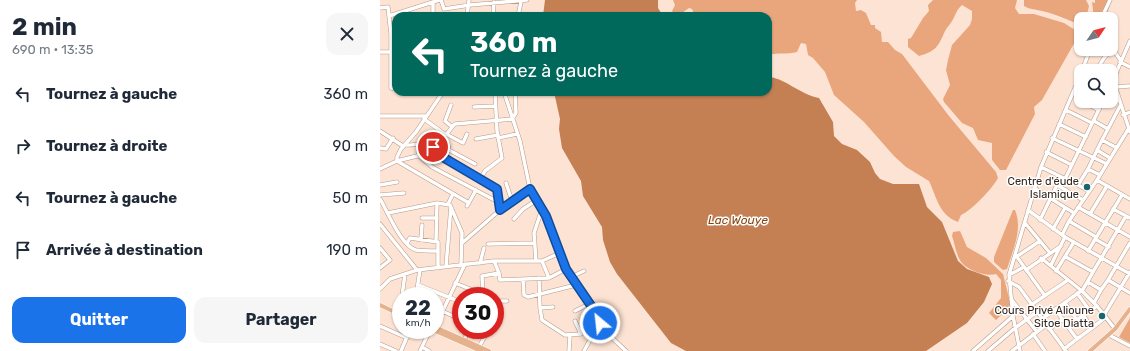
<!DOCTYPE html>
<html lang="fr">
<head>
<meta charset="utf-8">
<style>
	:root { --surface:#fff; --page:#f6f6f7; --text:#1f2937; --muted:#747a83; --accent:#1a73e8 }
	body { margin:0; font-family:Rubik,sans-serif; background:var(--page); color:var(--text); height:100vh; display:flex; flex-direction:column; font-size:15px; white-space:nowrap }
	* { box-sizing:border-box; margin:0 }
	p { font-size:13px; color:var(--muted) }
	.icon { flex:none; width:22px; height:22px; fill:none; stroke:currentColor; stroke-width:2; stroke-linecap:round; stroke-linejoin:round }
	.map { position:relative; flex:1; overflow:hidden }
	.panel { display:flex; flex-direction:column; background:var(--surface); width:380px }
	.panel>* { flex:none }
	.top-card { position:absolute; left:12px; top:12px; width:380px; height:84px; border-radius:12px; box-shadow:0 1px 3px #0004; background:#00695c; color:#fff; overflow:hidden }
	.needle { width:26px; rotate:55deg }
	.buttons { position:absolute; left:694px; top:12px; display:grid; gap:8px }
	.buttons a { display:grid; place-items:center; width:44px; height:44px; border-radius:8px; background:var(--surface); box-shadow:0 1px 3px #0004; font-size:20px }
	.speed { position:absolute; left:12px; top:287px; display:flex; gap:8px; font-size:20px; font-weight:700; text-align:center }
	.speed>* { display:grid; place-content:center; width:52px; height:52px; border-radius:50%; background:var(--surface); box-shadow:0 1px 3px #0004; line-height:1 }
	.speed small { font-size:10px; font-weight:400 }
	.speed .limit { border:6px solid #d22; background:#fff; color:#111 }
	.pin { position:absolute; display:grid; place-items:center; width:34px; height:34px; color:#fff; margin:-17px; border:2px solid #fff; border-radius:50%; box-shadow:0 1px 4px #0007 }
	.me { position:absolute; width:44px; margin:-22px; rotate:332deg; stroke-linejoin:round; filter:drop-shadow(0 0 3px #0008) }
	.turn { display:flex; align-items:center; gap:14px; height:84px; padding:0 12px; font-size:18px }
	.turn .icon { width:52px; height:52px; stroke-width:2.5 }
	.turn b { display:block; font-size:28px; line-height:34px }
	.round { display:grid; place-items:center; flex:none; width:42px; height:42px; border-radius:12px; background:var(--page) }
	.head { display:flex; align-items:center; justify-content:space-between; height:68px; padding:0 12px }
	h1 { font-size:24px; font-weight:700; line-height:30px }
	.primary-button { display:flex; gap:8px; margin-top:auto; padding:8px 12px }
	.primary-button a { flex:1; height:46px; border-radius:12px; background:var(--accent); color:#fff; font-size:16px; font-weight:700; line-height:46px; text-align:center }
	.primary-button a+a { background:var(--page); color:var(--text) }
	ul { padding:0; list-style:none }
	li { display:flex; align-items:center; gap:12px; height:52px; padding:0 12px }
	li div { flex:1 }
	li b { display:block; font-size:15px }
	li em { font-style:normal }
	main { display:flex; flex:1; min-height:0 }
	.map>svg:first-child { display:block }
	.green { fill:#e9a67d }
	.water { fill:#c47f53 }
	.lines { fill:none; stroke-linecap:round; stroke-linejoin:round }
	.minor-casing { stroke:#b89a88; stroke-width:4.5 }
	.major-casing { stroke:#fff; stroke-width:5 }
	.minor { stroke:#fff; stroke-width:3.5 }
	.major { stroke:#e6b28d; stroke-width:4 }
	.route-casing { stroke:#114b97; stroke-width:10 }
	.route { stroke:#1a73e8; stroke-width:7 }
	.poi-dot { fill:#18666c; stroke:#fff; stroke-width:1.5 }
	.labels { text-anchor:middle; stroke-width:3; stroke-linejoin:round; paint-order:stroke }
	.poi-label { font-size:11px; fill:#32261e; stroke:#fff; text-anchor:end }
	.water-label { font-size:12px; font-style:italic; fill:#854411; stroke:#fff }
</style>
</head>
<body>
<main>
<section class="panel">
<div class="head"><div><h1>2 min</h1><p>690 m · 13:35</p></div><a class="round"><svg class="icon" aria-label="close" viewBox="0 0 24 24"><path d="M6 6l12 12M18 6L6 18"/></svg></a></div>
<ul>
<li><svg class="icon" aria-label="left" viewBox="0 0 24 24"><path d="M17 20v-9H6M10 6l-5 5 5 5"/></svg><div><b>Tournez à gauche</b></div><em>360 m</em></li>
<li><svg class="icon" aria-label="right" viewBox="0 0 24 24"><path d="M7 20v-9h11M14 6l5 5-5 5"/></svg><div><b>Tournez à droite</b></div><em>90 m</em></li>
<li><svg class="icon" aria-label="left" viewBox="0 0 24 24"><path d="M17 20v-9H6M10 6l-5 5 5 5"/></svg><div><b>Tournez à gauche</b></div><em>50 m</em></li>
<li><svg class="icon" aria-label="arrive" viewBox="0 0 24 24"><path d="M6 21V4h12l-3 4 3 4H6"/></svg><div><b>Arrivée à destination</b></div><em>190 m</em></li>
</ul>
<div class="primary-button"><a>Quitter</a><a>Partager</a></div>
</section>
<div class="map">
<svg width="750" height="351" viewBox="0 0 750 351">
	<rect width="100%" height="100%" fill="#fde3d3"/>
	<path class="green" d="M293,0H477L475,3L476,11L481,10L486,13L491,25H495V28L501,32L502,42H508L515,50L522,54L569,116L616,172L618,178C613,188 591,211 581,215L578,222C559,215 557,198 549,181L526,167L514,156L484,122L454,95L445,72L433,58L428,55L426,44L421,43L417,52C407,55 398,52 388,55V16H315L312,9L309,8L299,15H295L292,11L295,5Z
		M553,0H637L635,8L639,14H654L684,23L700,33L662,100L654,107L655,114L626,170H620L612,160V143L598,140L593,128L582,123L564,102L563,99L570,85L566,70L568,60L572,45L590,25L592,19V11L582,5C576,10 576,15 572,21C570,25 567,27 565,31C558,47 556,51 539,56L528,47V39L531,38L543,18L549,11L548,5Z
		M644,0H706L709,6L706,19H701V25C688,20 676,14 662,11C655,9 651,10 644,6Z
		M715,0H732L725,19H714L712,2L715,3Z
		M633,210H635C643,229 633,250 627,269L623,270L614,262V257Z
		M580,231L587,247L606,258L623,274L631,306L616,320L609,313L621,298V280L616,274C606,277 589,271 582,263C576,256 575,244 572,236L573,232Z
		M750,318V343L739,337Z"/>
	<path class="water" d="M165,0H278V8L283,16H163Z
		M388,77C403,77 421,95 439,98L453,122L454,136L462,144L477,150L490,162L495,173L500,179L513,184H539L547,207L562,222L578,261L587,269L609,277L612,284L604,302L587,323L546,351H306L291,343L237,274L230,262L223,240L222,227L203,196L201,181L182,148L179,129L180,119L174,92H388Z"/>
	<g class="lines">
		<defs>
			<path id="minor" d="M61,0L64,9L90,5L147,0
				M0,8L8,7L11,34V88L16,89
				M9,16L59,0
				M53,16V2
				M87,16L89,0
				M113,16L114,2
				M138,16L141,2
				M721,19L730,0
				M750,41L736,73L735,86L750,132
				M731,46L741,61
				M0,52H16
				M740,62L750,67
				M702,71L710,49
				M716,71L724,58L733,48
				M736,87L749,86
				M695,89L701,91
				M54,92L62,94
				M63,92L36,132L21,149L17,157V161L89,203
				M124,92L140,141L150,189L166,216L186,269L214,310L227,333L246,351
				M731,100L739,101
				M701,101L719,110
				M71,105L65,121L72,127
				M94,107L115,106
				M686,110L712,123
				M743,115L750,112
				M0,116H47
				M44,119L66,135
				M714,121L728,129L722,140L737,148
				M679,124L706,137
				M728,129L740,106
				M0,131L23,146
				M66,134L83,143L87,134
				M59,138L68,145L69,150L95,164
				M118,138L137,134
				M672,138L727,164
				M52,139L53,152
				M96,139L118,135
				M26,145C34,146 57,140 64,136C69,133 71,127 75,124L132,119L136,113L135,92
				M0,148L6,149L13,138
				M717,150L730,158
				M666,152L692,165
				M38,155L52,167L120,203
				M661,167L698,185
				M0,169L17,161L53,152L117,189L120,210
				M708,169L722,140
				M681,177L677,185L703,200
				M100,179L105,171L122,158L117,131L115,92
				M685,179L723,101
				M717,180L749,128
				M126,183L132,201
				M0,185L17,182
				M654,188L694,213
				M709,191L698,185L708,169L720,175
				M0,195L24,193
				M0,199C8,212 21,246 36,250C43,251 51,251 58,251
				M68,204L73,194
				M87,206L96,190
				M698,207L750,237
				M733,209L750,218
				M648,210L685,237L750,274
				M8,213L57,203L70,205L82,233L81,264
				M710,214L727,186
				M42,218H57
				M134,219L143,209L157,200
				M660,220L677,185
				M689,221L716,237
				M645,223L660,241
				M0,224L37,270
				M673,229L685,208
				M682,235L689,221L717,180L750,199
				M715,239L729,247
				M41,240L42,225
				M56,241L57,203
				M27,243L30,238L58,242V268
				M82,243L120,210L150,189
				M750,243L728,280L750,293
				M108,244L154,243
				M0,248L10,260L0,268
				M708,251L742,195
				M636,257L660,241L670,253
				M637,257L665,296
				M686,257L713,272L746,216
				M661,258L702,291L717,306L735,329
				M114,261L119,273L120,280L169,278L186,269
				M156,261L154,233L162,209
				M162,261L169,278
				M100,263L104,248
				M671,265L685,237
				M66,266L71,207
				M646,270L681,246
				M676,271L694,242
				M629,275L644,267
				M191,277L204,271
				M159,278L160,308
				M143,279L144,295L148,297L196,285
				M628,281L639,287L686,351
				M708,282L721,290L728,280
				M75,283L90,289
				M38,285L81,302
				M0,289L10,279L37,270L114,261H162L180,253
				M702,291L713,272
				M697,293L710,311
				M22,296L25,274
				M36,296L40,270
				M103,296L102,276L119,273
				M631,299L657,332
				M115,301H127
				M685,303L697,320
				M714,303L721,290
				M651,305L688,280
				M173,307L160,308L162,320L185,335L201,334L195,321
				M55,308L80,319
				M675,309L697,339L712,328L703,315
				M18,311L21,303
				M195,311L209,304
				M724,315L750,272
				M662,319L701,291
				M0,326L27,338
				M688,326L717,306
				M55,327L85,264
				M712,328L726,317
				M669,329L683,319
				M653,334L665,351
				M729,335L750,346
				M84,341L88,330
				M0,344L16,351
				M42,347L49,351
				M99,347L105,336L111,330
				M684,349L697,339
				M21,351L30,330
				M40,351L50,330
				M189,351L190,336
				M204,351L211,338
				M593,351L633,316
				M608,351L635,328L657,312
				M632,351L666,325
				M640,351L633,316L629,275L661,167L701,74"/>
			<path id="major" d="M0,305L21,315
				M55,327L109,351
				M53,330L101,351
				M710,351L735,329L750,309"/>
		</defs>
		<use href="#minor" class="minor-casing"/>
		<use href="#major" class="major-casing"/>
		<use href="#minor" class="minor"/>
		<use href="#major" class="major"/>
	</g>
	<g class="lines">
		<defs>
			<path id="route" d="M53,147L54,152L117,189L120,210L150,189L166,216L186,269L214,310L220,323"/>
		</defs>
		<use href="#route" class="route-casing"/>
		<use href="#route" class="route"/>
	</g>
	<g class="poi-dot">
		<circle cx="707" cy="187" r="4"/>
		<circle cx="722" cy="316" r="4"/>
	</g>
	<g class="labels">
		<g class="poi-label">
			<text x="699" y="185">Centre d'éude<tspan x="699" dy="13">Islamique</tspan></text>
			<text x="714" y="314">Cours Privé Alioune<tspan x="714" dy="13">Sitoe Diatta</tspan></text>
		</g>
		<g class="water-label">
			<text x="358" y="224">Lac Wouye</text>
		</g>
	</g>
</svg>
<div class="buttons">
<a><svg class="needle" viewBox="-14 -14 28 28"><path d="M0-13l5 13h-10z" fill="#e53935"/><path d="M0 13l5-13h-10z" fill="#747a83"/></svg></a>
<a><svg class="icon" aria-label="search" viewBox="0 0 24 24"><circle cx="10" cy="10" r="6"/><path d="M15 15l6 6"/></svg></a>
</div>
<div class="speed"><div>22<small>km/h</small></div><div class="limit">30</div></div>
<div class="pin" style="left:53px;top:147px;background:#d93025"><svg class="icon" aria-label="arrive" viewBox="0 0 24 24"><path d="M6 21V4h12l-3 4 3 4H6"/></svg></div>
<svg class="me" style="left:220px;top:323px" viewBox="-20 -20 40 40"><circle r="17" fill="#1a73e8" stroke="#fff" stroke-width="3"/><path d="M0-11L8 9 0 5-8 9z" fill="#fff"/></svg>
<div class="top-card">
<div class="turn"><svg class="icon" aria-label="left" viewBox="0 0 24 24"><path d="M17 20v-9H6M10 6l-5 5 5 5"/></svg><div><b>360 m</b>Tournez à gauche</div></div>
</div>
</div>
</main>
</body>
</html>
